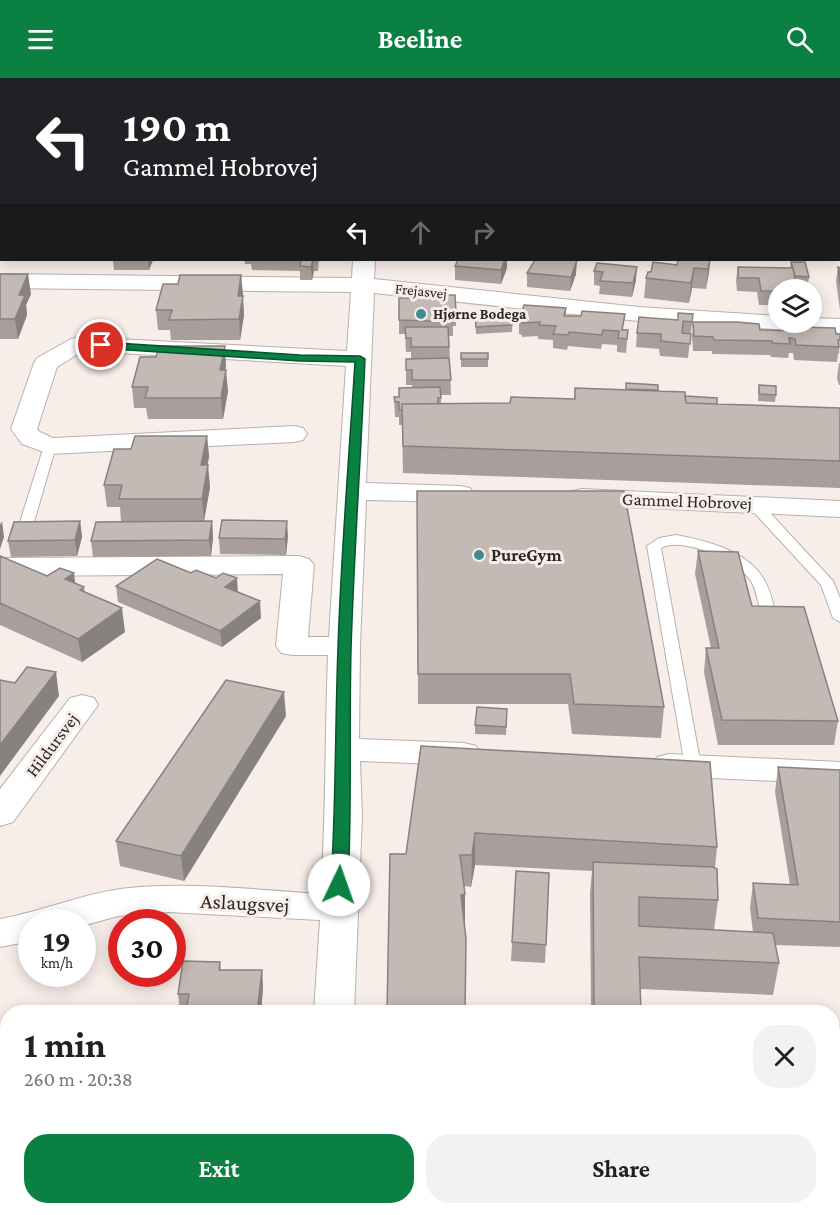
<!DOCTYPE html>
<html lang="en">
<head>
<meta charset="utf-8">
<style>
	:root { --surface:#fff; --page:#f2f2f2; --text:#202124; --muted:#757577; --accent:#0b8043 }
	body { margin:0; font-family:"Crimson Pro",serif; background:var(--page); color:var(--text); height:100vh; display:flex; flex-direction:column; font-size:22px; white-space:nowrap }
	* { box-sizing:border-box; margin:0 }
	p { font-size:20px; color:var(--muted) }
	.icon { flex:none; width:33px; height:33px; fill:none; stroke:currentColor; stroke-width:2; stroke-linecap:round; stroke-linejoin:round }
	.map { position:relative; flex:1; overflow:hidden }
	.details { position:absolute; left:0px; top:927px; width:840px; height:210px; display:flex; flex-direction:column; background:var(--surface); border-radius:24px 24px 0 0; box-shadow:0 3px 15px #0003 }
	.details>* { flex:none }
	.hud { position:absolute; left:0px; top:0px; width:840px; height:183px; box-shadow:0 3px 15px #0003; background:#202124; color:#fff; overflow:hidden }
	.controls { position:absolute; left:768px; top:201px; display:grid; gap:12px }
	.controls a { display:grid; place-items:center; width:54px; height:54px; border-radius:50%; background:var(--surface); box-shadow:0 3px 15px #0003; font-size:30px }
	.speed { position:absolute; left:18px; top:831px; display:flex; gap:12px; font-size:30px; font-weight:700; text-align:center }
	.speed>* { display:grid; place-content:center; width:78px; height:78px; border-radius:50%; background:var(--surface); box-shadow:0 3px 15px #0003; line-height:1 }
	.speed small { font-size:15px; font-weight:400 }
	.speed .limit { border:9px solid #d22; background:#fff; color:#111 }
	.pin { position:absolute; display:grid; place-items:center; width:51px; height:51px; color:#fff; margin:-26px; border:3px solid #fff; border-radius:50%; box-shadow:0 2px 6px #0007 }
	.me { position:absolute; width:66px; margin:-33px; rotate:3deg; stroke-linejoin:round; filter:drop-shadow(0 0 4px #0008) }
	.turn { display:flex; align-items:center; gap:21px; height:126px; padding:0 24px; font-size:27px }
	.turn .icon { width:78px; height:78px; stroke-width:2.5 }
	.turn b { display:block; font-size:42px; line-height:51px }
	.lanes { display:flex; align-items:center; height:57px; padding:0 24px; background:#0003; justify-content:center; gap:30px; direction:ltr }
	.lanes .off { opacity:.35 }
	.round { display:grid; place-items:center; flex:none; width:63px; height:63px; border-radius:24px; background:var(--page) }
	.overview { display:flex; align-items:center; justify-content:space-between; height:102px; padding:0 24px }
	h1 { font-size:36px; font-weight:700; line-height:45px }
	.cta { display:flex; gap:12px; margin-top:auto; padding:12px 24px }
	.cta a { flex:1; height:69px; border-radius:24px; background:var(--accent); color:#fff; font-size:24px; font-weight:700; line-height:69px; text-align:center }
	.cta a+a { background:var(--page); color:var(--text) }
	header { display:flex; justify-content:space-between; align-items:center; height:78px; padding:0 24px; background:var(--accent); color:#fff; font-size:27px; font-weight:700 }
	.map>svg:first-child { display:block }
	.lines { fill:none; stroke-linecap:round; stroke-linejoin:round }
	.lane-casing { stroke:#b9b0ac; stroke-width:2 }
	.street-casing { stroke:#b9b0ac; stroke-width:2 }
	.lane { fill:#fff; fill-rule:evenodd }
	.street { fill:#fff; fill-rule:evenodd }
	.wall { fill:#a89f9c }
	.shaded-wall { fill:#88827f }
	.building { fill:#c3b9b5; stroke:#88827f; stroke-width:1.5 }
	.route { fill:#0b8043; stroke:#07532c; stroke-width:1.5 }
	.poi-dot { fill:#428a8e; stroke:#f7ede9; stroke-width:2 }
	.labels { text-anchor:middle; stroke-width:6; stroke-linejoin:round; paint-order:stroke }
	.far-street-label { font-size:15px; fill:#2b2826; stroke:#f7ede9 }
	.far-poi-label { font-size:15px; font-weight:bold; fill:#2b2826; stroke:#f7ede9; text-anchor:start }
	.street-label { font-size:18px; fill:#2b2826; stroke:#f7ede9 }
	.poi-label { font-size:18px; font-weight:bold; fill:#2b2826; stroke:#f7ede9; text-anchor:start }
	.near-street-label { font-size:21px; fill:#2b2826; stroke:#f7ede9 }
</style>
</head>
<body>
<header><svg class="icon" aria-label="menu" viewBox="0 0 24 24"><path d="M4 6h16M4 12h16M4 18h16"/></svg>Beeline<svg class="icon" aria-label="search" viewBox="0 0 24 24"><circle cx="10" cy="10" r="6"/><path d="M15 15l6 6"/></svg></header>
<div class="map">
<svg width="840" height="1137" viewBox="0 0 840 1137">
	<rect width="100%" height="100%" fill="#f7ede9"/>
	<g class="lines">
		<defs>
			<path id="lane" d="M838,46H840V52H838Z
				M838,132H840V138H838Z
				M838,142H840V148H838Z
				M50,364L56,368L34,444L32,447H22L20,444L44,368Z
				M754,422L759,423L833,503L840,520V544L833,540L821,507L749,429L747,426Z
				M676,457C705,462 747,473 763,500C771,512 773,527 777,540L775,543H765C758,531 758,515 751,503C738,483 683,458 661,470L701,688L699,692H687L685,688L647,468L659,460Z"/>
			<path id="street" d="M79,0H97L79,2Z
				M365,0H383V2H365Z
				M353,182H375L374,201L639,229L778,238V244H812V240L840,241V255L639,243L374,215L366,405L460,408L470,410L474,416L470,422L460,424L366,422L360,568L359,661L464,665L476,668L481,676L476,684L464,687L360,683L362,738L354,934H314L320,842L168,834L118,838L82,848V844H32V863L0,869V841C40,834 79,817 120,811C186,803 255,812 321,816C326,736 325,657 328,577H292L281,575L276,568L283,496L0,498V480L299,478L309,481L314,487L308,559H329L346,288L83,273L57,289L37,351L40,354L53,360L294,348L303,350L307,356L303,362L294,364L50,376L22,366L11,351L34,285L37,280L71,261L79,259L347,273L351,214L0,210V196L352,200Z
				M582,411L840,423V439L582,427L572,425L568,419L572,413Z
				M82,617L94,620L98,627L13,744L0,748V711L70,620Z
				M669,676L840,684V706L669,698L657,695L652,687L657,679Z
				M832,1075H840V1111H832Z
				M305,1130H349L350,1137H304Z"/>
		</defs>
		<use href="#lane" class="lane-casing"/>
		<use href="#street" class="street-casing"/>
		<use href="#lane" class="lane"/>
		<use href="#street" class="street"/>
	</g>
	<path class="wall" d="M0,0H29L28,2H2V6H0Z
		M289,0H341V2H277L289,1Z
		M400,0H438V2H400Z
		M616,0H642V2H616Z
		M680,0H731L732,2H679Z
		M738,0H797V2H738Z
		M816,0H840V10L838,8V2H817Z
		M0,38H2V60H0Z
		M0,77H2V115L0,104L1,100H0Z
		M838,149H840V175H838Z
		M113,182H153L149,192H114Z
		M244,182H319L318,193H314L312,202H300V193L252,192L251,186H245Z
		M458,182H507V190L501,206L455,202V188Z
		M678,182H710L706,211L692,210L689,225L644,220L646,200L677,187Z
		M791,184L809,199L808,206L796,205L778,212V227H759L757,214L737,213L736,202L738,189L790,190Z
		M597,185L636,202L632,219L599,216L600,208L594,207V193Z
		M838,189L840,190V232L836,203Z
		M527,195L576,196L570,213L527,209Z
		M0,196L31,216L26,227L27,237L18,261H0Z
		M241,197L244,237L240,262H171L170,252H158L156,232L178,206Z
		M399,220L456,234V248H453V258H449L451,317H441V326L510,325L574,321L575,310L626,312V305L685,318L717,326L840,330V410L403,395L402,347H399V339H395L394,319H399L412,310V307H406V281H411V274H406L405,256H399Z
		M566,230V238L628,252L626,275L617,274V267L602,266L601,271L568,268L567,272L553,270V262L538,261V258L522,259V257L519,256V242Z
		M693,236L688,280L660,278L659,271L636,269L637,255Z
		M513,237L512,254L476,256L475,238Z
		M693,244L760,252L798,253L799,249L840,256L839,276H838L837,284L794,282L793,275H789L788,280L771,279L770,277L712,276V273H693L692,259Z
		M461,275L488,281V289H461Z
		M839,285H840V307H839L837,300Z
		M226,288L225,292L228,313L223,341H148L146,330H134L132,309Z
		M759,307L776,317L775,324L758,323Z
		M207,358L209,379L207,387L210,409L204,443H212L213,459L211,478L93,479L91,463L121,443L120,429H107L104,407L131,371Z
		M417,413L664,629L661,660L572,656L568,626H418Z
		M80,443L82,459L77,478L11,479L8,463Z
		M288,458L286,477L220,476L219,460Z
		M698,473L752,528L838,643L834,667H718L704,594L706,570H711L695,496Z
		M0,478L47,498L75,505L84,509L85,514L125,554L82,584L0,547Z
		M116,508L238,514L261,540L222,569L118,524Z
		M507,631L506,657L475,656V647Z
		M286,638L184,803L120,788L116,763Z
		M421,668L717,769L715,790L718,822L714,852L753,854L750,830L753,805L790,807L775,714L778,689L840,692V869L775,867L779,885L773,917L640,911L641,934H591L590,815L592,793L475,787L471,809L464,808L465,816V847L406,776Z
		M516,793L549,795L545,885L511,883Z
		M220,884L221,892H262L263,910L261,934H180L178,916Z
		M832,948H840V1038H832Z
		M138,1130H253L254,1137H139Z
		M643,1130H721L720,1137H643Z"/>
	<path class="shaded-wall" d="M148,182H153L149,192Z
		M313,182L314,193L312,202L311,189Z
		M505,182H507V190L501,206V192Z
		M577,182L576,196L570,213L571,199Z
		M710,182L709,195L706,211L708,191Z
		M637,189L636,202L632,219L633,205Z
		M694,190L692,210L689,225L691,205Z
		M28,196L31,216L26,227L27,237L18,261L15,241L19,217Z
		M241,197L243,216L239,237L238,218Z
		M243,218L244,237L240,262L239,241Z
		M225,268L226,288L222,313L220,292Z
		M226,292L228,313L223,341L221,320Z
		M207,358L209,379L203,409L201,387Z
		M208,387L210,409L204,443L202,421Z
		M2,443L4,459L0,471V447Z
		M80,443L82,459L77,478L75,462Z
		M212,443L213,459L211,478L209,462Z
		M287,443L288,458L286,477L285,461Z
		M74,495L77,519L65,501Z
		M237,500L238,516L225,509Z
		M260,523L261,540L222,569L220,553Z
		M122,530L125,554L82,584L78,561Z
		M56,594L59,618L0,698V667Z
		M284,614L286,638L184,803L181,778Z
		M475,755V787L471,809L472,777Z
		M465,816V847L460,849L461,817Z
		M262,892L263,910L261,934H257Z"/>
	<path class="building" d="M110,0H142V2H110Z
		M146,0H177V2H146Z
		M312,0H341L340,2H312Z
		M410,0H438V2H410Z
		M501,0H518V2H501Z
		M566,0H610L611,2H566Z
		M714,0H731L732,2H715Z
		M0,38H2V48H0Z
		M0,77H2V87H0Z
		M838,149H840V162H838Z
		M301,182H313L311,189L300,188Z
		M458,182H505L501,192L455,188Z
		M535,182H577L571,199L527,195Z
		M678,182H710L708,191L694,190L691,205L646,200L648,194H651L653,184L677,187Z
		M791,184H805L809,199L795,198Z
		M597,185L637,189L633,205L600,203L603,194L594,193Z
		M738,189L793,190L797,212H778V213H761L759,200H738Z
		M838,189L840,190V207Z
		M0,196H28L19,217H25L15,241H0Z
		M180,197H241L238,218H243L239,241L169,242L172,232H156L163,206H178Z
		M439,217H455L456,234H452L453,244L399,242V220H439Z
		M524,227L566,230L564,238H581L582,233L625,236L622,252H628L627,261L618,260L619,253L603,252L602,257L569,254L568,257L553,256L556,248L539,247L540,244L522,245L523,243L519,242Z
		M678,235L693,236L692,244L683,243L682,255L691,256L690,266L661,263V256L637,255L639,239L678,242Z
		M513,237L512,247L476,249L475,238Z
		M693,244H737L759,246L760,252L800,253L799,249L835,250L836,256H840V262H838L839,269L796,267L795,261L789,260L790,266L772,265V263L714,262L713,259L694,258Z
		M405,249H448L449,269H411V260H406Z
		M159,268H225L220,292H226L221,320H145L148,309H132L140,279H156Z
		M461,275H488V281H461Z
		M449,280L451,302H412V292H406V281Z
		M626,305L658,307V312L626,311Z
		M759,307L776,308V317L759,316Z
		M440,309L441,320H438V326H402V332H399V324H395L394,319H399V310Z
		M575,310L685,314L686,325L840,330V383L403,368L402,326L510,325L511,319L575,321Z
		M685,318L717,320V326L686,325Z
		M135,358H207L201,387H208L202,421H119L122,407H104L114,371H131Z
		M417,413H624L664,629L574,626L570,596H418Z
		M222,442L287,443L285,461L219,460Z
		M80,443L75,462L8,463L14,444Z
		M212,443L209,462L91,463L96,444Z
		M698,473L738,474L752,528L804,529L838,643L722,642L706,570H719Z
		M0,478L47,498L60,490L74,495L65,501L84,509L80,512L122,530L78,561L0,525Z
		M157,481L191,495L196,492L216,500L223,495L237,500L225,509L260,523L220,553L116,508Z
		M27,589L56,594L0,667V602L15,605Z
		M226,602L284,614L181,778L116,763Z
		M477,629L507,631L506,649L475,647Z
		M421,668L710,684L717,769L475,755L472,777H460L465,816L461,817L466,861L465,934H387L390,776H406Z
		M778,689L840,692V844L758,840L753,805L798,807Z
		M593,784L713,789L717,791L718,822L639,819V848L773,855L779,885L639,879L641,934H594Z
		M516,793L549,795L546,867L512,864Z
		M183,883L220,884L219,892H262L257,934H186L189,916H178Z
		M832,948H840V1005H832Z
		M183,1130H252L251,1137H182Z
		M388,1130H598V1137H388Z
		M648,1130H712L713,1137H648Z"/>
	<path class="route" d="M101,264L300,277L360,278L365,281C361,377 354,474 351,571C349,650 352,728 348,807L345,811H334L331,807C336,728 335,649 338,570C341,475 349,379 355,284L300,283L97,270L96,267Z"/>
	<g class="poi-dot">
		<circle cx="421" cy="236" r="6"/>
		<circle cx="479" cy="477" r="6"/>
	</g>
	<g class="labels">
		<g class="far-street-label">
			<text transform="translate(421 213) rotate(6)" y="5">Frejasvej</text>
		</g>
		<g class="far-poi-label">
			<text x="433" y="241">Hjørne Bodega</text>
		</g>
		<g class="street-label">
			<text transform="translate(687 423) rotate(2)" y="6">Gammel Hobrovej</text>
			<text transform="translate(52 667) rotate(-53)" y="6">Hildursvej</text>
		</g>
		<g class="poi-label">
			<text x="491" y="483">PureGym</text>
		</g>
		<g class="near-street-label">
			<text transform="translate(245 825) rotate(3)" y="7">Aslaugsvej</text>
		</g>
	</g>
</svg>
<div class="controls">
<a><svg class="icon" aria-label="layers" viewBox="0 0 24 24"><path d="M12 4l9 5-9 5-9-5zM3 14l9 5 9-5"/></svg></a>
</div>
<div class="speed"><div>19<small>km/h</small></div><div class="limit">30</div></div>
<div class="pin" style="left:101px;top:267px;background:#d93025"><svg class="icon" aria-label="arrive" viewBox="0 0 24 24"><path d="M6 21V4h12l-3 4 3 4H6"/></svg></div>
<svg class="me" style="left:339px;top:807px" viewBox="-20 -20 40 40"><circle r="19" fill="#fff"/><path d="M0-13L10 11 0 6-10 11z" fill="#0b8043"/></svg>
<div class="hud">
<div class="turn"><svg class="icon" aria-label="left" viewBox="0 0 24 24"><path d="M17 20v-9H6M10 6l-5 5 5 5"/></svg><div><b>190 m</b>Gammel Hobrovej</div></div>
<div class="lanes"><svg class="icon" aria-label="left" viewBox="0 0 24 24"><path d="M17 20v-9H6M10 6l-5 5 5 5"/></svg><svg class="icon off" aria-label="ahead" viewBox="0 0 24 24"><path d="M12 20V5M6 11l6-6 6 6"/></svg><svg class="icon off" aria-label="right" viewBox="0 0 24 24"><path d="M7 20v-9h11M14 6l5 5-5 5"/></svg></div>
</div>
<section class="details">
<div class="overview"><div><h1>1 min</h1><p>260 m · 20:38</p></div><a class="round"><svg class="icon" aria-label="close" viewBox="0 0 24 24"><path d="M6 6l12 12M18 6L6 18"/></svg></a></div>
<div class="cta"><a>Exit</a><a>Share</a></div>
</section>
</div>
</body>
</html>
